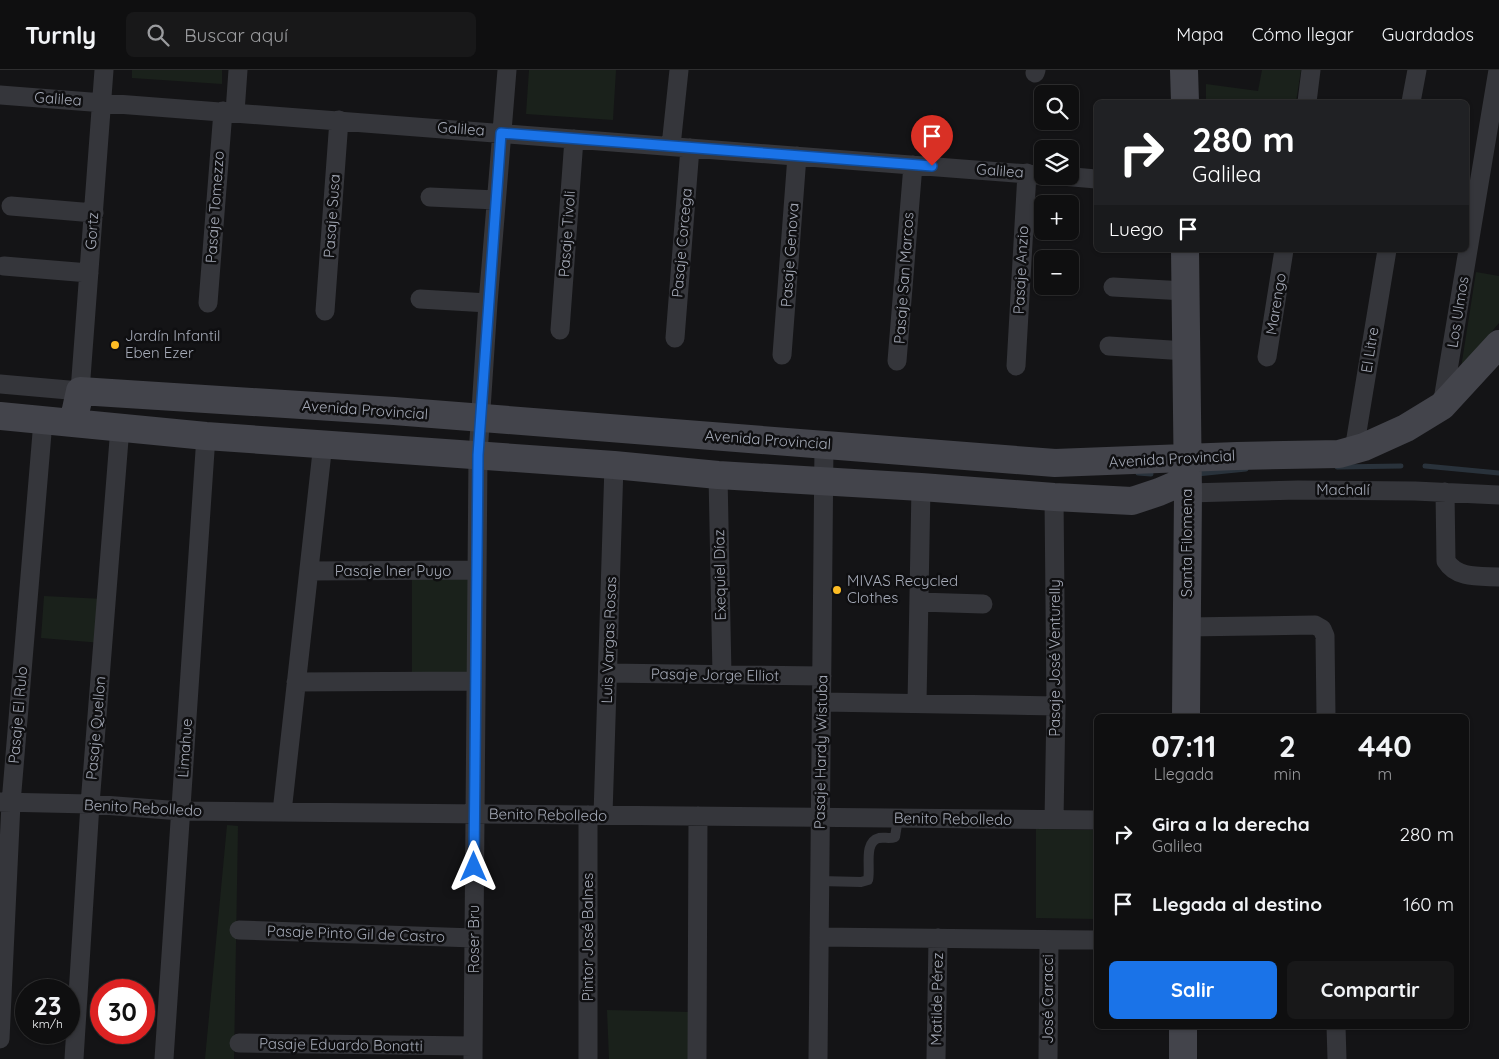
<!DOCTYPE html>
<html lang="es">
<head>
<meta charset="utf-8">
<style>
	:root { --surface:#0f0f10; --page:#181819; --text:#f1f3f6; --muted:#9b9c9f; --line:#2f2f30; --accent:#1a73e8 }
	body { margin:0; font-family:Quicksand,sans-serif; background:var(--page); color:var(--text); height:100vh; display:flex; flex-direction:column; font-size:19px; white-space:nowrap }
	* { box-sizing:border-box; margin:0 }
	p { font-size:16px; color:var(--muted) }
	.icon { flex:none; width:28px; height:28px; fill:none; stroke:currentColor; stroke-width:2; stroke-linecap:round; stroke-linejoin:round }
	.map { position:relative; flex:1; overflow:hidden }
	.panel { position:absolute; left:1094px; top:644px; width:375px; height:315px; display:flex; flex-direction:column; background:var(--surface); border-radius:8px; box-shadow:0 1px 4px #0004,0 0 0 1px var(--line) }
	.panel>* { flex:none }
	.banner { position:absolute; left:1094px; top:30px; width:375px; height:152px; border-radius:8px; box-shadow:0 1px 4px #0004,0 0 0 1px var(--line); background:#202124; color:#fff; overflow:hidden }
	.fabs { position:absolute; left:1034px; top:15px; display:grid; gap:10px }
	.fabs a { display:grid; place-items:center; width:45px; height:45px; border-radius:8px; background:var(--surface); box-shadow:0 1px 4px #0004,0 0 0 1px var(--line); font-size:25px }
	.speed { position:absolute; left:15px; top:909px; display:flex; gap:10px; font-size:25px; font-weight:700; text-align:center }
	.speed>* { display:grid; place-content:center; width:65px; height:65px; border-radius:50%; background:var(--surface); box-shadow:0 1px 4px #0004,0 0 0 1px var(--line); line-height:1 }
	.speed small { font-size:12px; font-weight:400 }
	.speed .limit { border:8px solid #d22; background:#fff; color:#111 }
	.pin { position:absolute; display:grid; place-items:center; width:42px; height:42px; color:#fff; margin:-51px -21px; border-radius:50% 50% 50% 0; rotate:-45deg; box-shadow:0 0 5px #0007 }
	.pin .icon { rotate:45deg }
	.me { position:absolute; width:55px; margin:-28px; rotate:0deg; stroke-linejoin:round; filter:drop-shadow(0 0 4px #0008) }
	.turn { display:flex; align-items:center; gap:18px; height:105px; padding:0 15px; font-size:22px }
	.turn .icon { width:65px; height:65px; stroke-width:2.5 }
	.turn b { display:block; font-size:35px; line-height:42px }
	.then { display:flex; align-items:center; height:48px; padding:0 15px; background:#0003; gap:10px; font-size:19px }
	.eta { display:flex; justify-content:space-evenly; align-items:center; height:85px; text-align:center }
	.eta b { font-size:30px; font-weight:800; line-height:35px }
	.button { display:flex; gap:10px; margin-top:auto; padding:10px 15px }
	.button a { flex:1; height:58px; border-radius:8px; background:var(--accent); color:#fff; font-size:20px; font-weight:800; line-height:58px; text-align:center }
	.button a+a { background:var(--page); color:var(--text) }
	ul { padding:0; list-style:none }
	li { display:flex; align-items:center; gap:15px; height:70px; padding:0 15px }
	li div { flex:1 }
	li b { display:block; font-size:19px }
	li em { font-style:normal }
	header { display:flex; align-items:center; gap:30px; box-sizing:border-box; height:70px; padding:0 25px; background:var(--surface); border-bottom:1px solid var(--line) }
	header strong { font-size:24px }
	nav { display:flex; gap:28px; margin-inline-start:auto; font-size:18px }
	.search { width:350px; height:45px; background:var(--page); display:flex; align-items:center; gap:12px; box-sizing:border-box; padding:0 18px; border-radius:8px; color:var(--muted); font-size:19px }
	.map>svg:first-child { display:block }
	.green { fill:#1a211b }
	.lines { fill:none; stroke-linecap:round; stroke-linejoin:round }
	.stream { stroke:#29323b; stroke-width:5 }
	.lane { stroke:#35363b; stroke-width:10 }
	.street { stroke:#35363b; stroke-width:19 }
	.secondary { stroke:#43444b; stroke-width:28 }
	.route-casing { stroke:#114b97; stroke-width:12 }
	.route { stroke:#1a73e8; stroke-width:9 }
	.poi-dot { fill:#febd24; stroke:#0f0f11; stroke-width:2 }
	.labels { text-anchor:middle; stroke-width:5; stroke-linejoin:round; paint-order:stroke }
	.street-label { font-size:15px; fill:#a5aab7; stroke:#0f0f11 }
	.poi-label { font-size:15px; fill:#a5aab7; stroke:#0f0f11; text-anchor:start }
</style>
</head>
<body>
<header>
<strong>Turnly</strong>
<div class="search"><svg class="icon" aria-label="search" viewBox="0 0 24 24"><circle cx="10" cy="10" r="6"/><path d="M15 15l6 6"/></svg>Buscar aquí</div>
<nav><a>Mapa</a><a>Cómo llegar</a><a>Guardados</a></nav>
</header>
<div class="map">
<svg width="1499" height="989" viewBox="0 0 1499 989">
	<rect width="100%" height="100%" fill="#141416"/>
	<path class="green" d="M132,0H222V14L132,8Z
		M529,0H616L613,50L526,44Z
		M1262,0H1301L1296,32H1206V14L1258,21Z
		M1476,202L1499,206V253L1461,298Z
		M468,507L469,604L412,603V509Z
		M44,526L104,529L102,573L41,568Z
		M227,755L238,756L234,989H205Z
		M1036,759L1096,760V849L1036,848Z
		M607,940L690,942L689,989H609Z"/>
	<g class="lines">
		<path class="stream" d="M1425,396L1499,403
			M1337,397L1401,396
			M1138,403L1151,404
			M1197,404L1246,399"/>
		<path class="lane" d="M820,811L861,812L868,810C871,798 863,772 879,768C884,767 890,769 895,767L898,748"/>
		<path class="street" d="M1035,3L1036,0
			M0,25L1042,105
			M1307,32L1311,0
			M1411,32L1417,0
			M235,42L238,0
			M671,76L679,0
			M1062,106L1096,109
			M430,127L496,130
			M11,136L94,143
			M4,196L89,203
			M1113,217L1185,221
			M420,229L488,233
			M208,233L223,41
			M325,241L339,50
			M560,260L574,69
			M675,268L690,78
			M1109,276L1186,281
			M782,285L797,86
			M1267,287L1284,180
			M897,291L913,95
			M1016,296L1027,103
			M0,314L80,321L104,0
			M1442,336L1498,0
			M1354,380L1387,180
			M718,405L722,605
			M1445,422L1446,491C1457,509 1480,506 1499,507
			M1188,423L1298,420L1415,421L1499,425
			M309,501L477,500
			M919,532L983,534
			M1186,557L1315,555L1322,559L1325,566L1326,646
			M608,603L822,606
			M296,612L476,611
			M822,632L1056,636
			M917,633L921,417
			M0,732L90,734L181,741L1096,750
			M282,742L323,373
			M588,745V989
			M603,745L614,395
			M1054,750L1056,636L1054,427
			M239,860L474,868
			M819,867L1096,870
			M1336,956L1337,989
			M0,969L11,733L43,351
			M239,973L473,976
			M74,989L90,734L120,357
			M164,989L206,366
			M473,989L478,385L488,233L507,0
			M697,989L698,746
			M818,989L824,375
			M936,989L938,868
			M1048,989L1049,870"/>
		<path class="secondary" d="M1184,0L1185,32
			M1185,180L1188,423L1186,646
			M0,346L206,366L614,395L718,405L921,417L1054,427L1132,431L1159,422L1187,410
			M73,353L80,321L394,341L1055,393L1237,386L1339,384L1364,377L1406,358L1442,336L1499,274
			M1183,989V956"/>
	</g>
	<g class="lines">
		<defs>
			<path id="route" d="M474,797L478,385L501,63L932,96"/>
		</defs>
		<use href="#route" class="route-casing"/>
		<use href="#route" class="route"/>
	</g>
	<g class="poi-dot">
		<circle cx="115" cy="275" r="5"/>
		<circle cx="837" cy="520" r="5"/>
	</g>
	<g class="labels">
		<g class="street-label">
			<text transform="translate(58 29) rotate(4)" y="5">Galilea</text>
			<text transform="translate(461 59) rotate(4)" y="5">Galilea</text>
			<text transform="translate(1000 101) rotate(4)" y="5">Galilea</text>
			<text transform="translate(215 137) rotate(-86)" y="5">Pasaje Tomezzo</text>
			<text transform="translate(332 146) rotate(-86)" y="5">Pasaje Susa</text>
			<text transform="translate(92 161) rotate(-86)" y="5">Gortz</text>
			<text transform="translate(567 164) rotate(-86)" y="5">Pasaje Tivoli</text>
			<text transform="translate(682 173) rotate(-85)" y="5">Pasaje Corcega</text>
			<text transform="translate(790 185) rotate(-86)" y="5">Pasaje Genova</text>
			<text transform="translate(1021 200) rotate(-87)" y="5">Pasaje Anzio</text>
			<text transform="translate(904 208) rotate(-86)" y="5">Pasaje San Marcos</text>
			<text transform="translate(1276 234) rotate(-81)" y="5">Marengo</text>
			<text transform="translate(1458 242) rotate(-81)" y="5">Los Ulmos</text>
			<text transform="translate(1370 280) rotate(-81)" y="5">El Litre</text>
			<text transform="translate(365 340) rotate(4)" y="5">Avenida Provincial</text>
			<text transform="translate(768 370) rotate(4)" y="5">Avenida Provincial</text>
			<text transform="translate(1172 389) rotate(-3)" y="5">Avenida Provincial</text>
			<text x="1343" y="425">Machalí</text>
			<text transform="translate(1187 473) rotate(-90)" y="5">Santa Filomena</text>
			<text x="393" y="506">Pasaje Iner Puyo</text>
			<text transform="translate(720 505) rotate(-91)" y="5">Exequiel Díaz</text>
			<text transform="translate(609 570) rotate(-88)" y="5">Luis Vargas Rosas</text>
			<text transform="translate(1055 588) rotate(-90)" y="5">Pasaje José Venturelly</text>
			<text transform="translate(715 605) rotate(1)" y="5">Pasaje Jorge Elliot</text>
			<text transform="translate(18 645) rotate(-85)" y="5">Pasaje El Rulo</text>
			<text transform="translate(96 658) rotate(-85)" y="5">Pasaje Quellon</text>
			<text transform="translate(185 678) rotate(-86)" y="5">Limahue</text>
			<text transform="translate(821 682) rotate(-89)" y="5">Pasaje Hardy Wistuba</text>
			<text transform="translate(143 738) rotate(3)" y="5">Benito Rebolledo</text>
			<text transform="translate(548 745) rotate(1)" y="5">Benito Rebolledo</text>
			<text transform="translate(953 749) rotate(1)" y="5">Benito Rebolledo</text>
			<text transform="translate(356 864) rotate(2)" y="5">Pasaje Pinto Gil de Castro</text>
			<text transform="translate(588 867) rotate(-90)" y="5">Pintor José Balnes</text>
			<text transform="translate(474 869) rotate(-90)" y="5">Roser Bru</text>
			<text transform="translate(937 929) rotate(-89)" y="5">Matilde Pérez</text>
			<text transform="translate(1048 929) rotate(-90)" y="5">José Caracci</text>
			<text transform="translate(341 975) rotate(1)" y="5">Pasaje Eduardo Bonatti</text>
		</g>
		<g class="poi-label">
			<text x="125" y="271">Jardín Infantil<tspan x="125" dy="17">Eben Ezer</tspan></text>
			<text x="847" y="516">MIVAS Recycled<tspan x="847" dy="17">Clothes</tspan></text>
		</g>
	</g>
</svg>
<div class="fabs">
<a><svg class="icon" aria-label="search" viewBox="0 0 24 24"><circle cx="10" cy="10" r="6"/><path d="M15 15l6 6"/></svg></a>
<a><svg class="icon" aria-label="layers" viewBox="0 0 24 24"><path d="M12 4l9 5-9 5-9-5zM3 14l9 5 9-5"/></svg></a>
<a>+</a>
<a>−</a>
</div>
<div class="speed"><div>23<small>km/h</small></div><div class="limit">30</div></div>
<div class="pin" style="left:932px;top:96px;background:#d93025"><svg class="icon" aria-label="arrive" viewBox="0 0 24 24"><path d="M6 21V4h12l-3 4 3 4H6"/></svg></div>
<svg class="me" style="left:474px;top:797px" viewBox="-20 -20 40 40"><path d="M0-17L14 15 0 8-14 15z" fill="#1a73e8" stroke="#fff" stroke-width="4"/></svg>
<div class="banner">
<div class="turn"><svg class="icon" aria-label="right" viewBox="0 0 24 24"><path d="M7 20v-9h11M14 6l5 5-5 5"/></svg><div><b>280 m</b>Galilea</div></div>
<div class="then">Luego<svg class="icon" aria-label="arrive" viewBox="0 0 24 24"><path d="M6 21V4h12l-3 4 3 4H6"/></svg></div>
</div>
<section class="panel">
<div class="eta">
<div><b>07:11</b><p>Llegada</p></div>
<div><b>2</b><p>min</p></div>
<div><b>440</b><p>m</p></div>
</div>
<ul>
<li><svg class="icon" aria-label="right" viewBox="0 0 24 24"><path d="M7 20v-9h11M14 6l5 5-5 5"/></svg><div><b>Gira a la derecha</b><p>Galilea</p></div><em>280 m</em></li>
<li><svg class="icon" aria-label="arrive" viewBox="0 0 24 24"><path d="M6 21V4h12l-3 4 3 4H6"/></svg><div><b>Llegada al destino</b></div><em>160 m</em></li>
</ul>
<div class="button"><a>Salir</a><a>Compartir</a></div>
</section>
</div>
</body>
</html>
